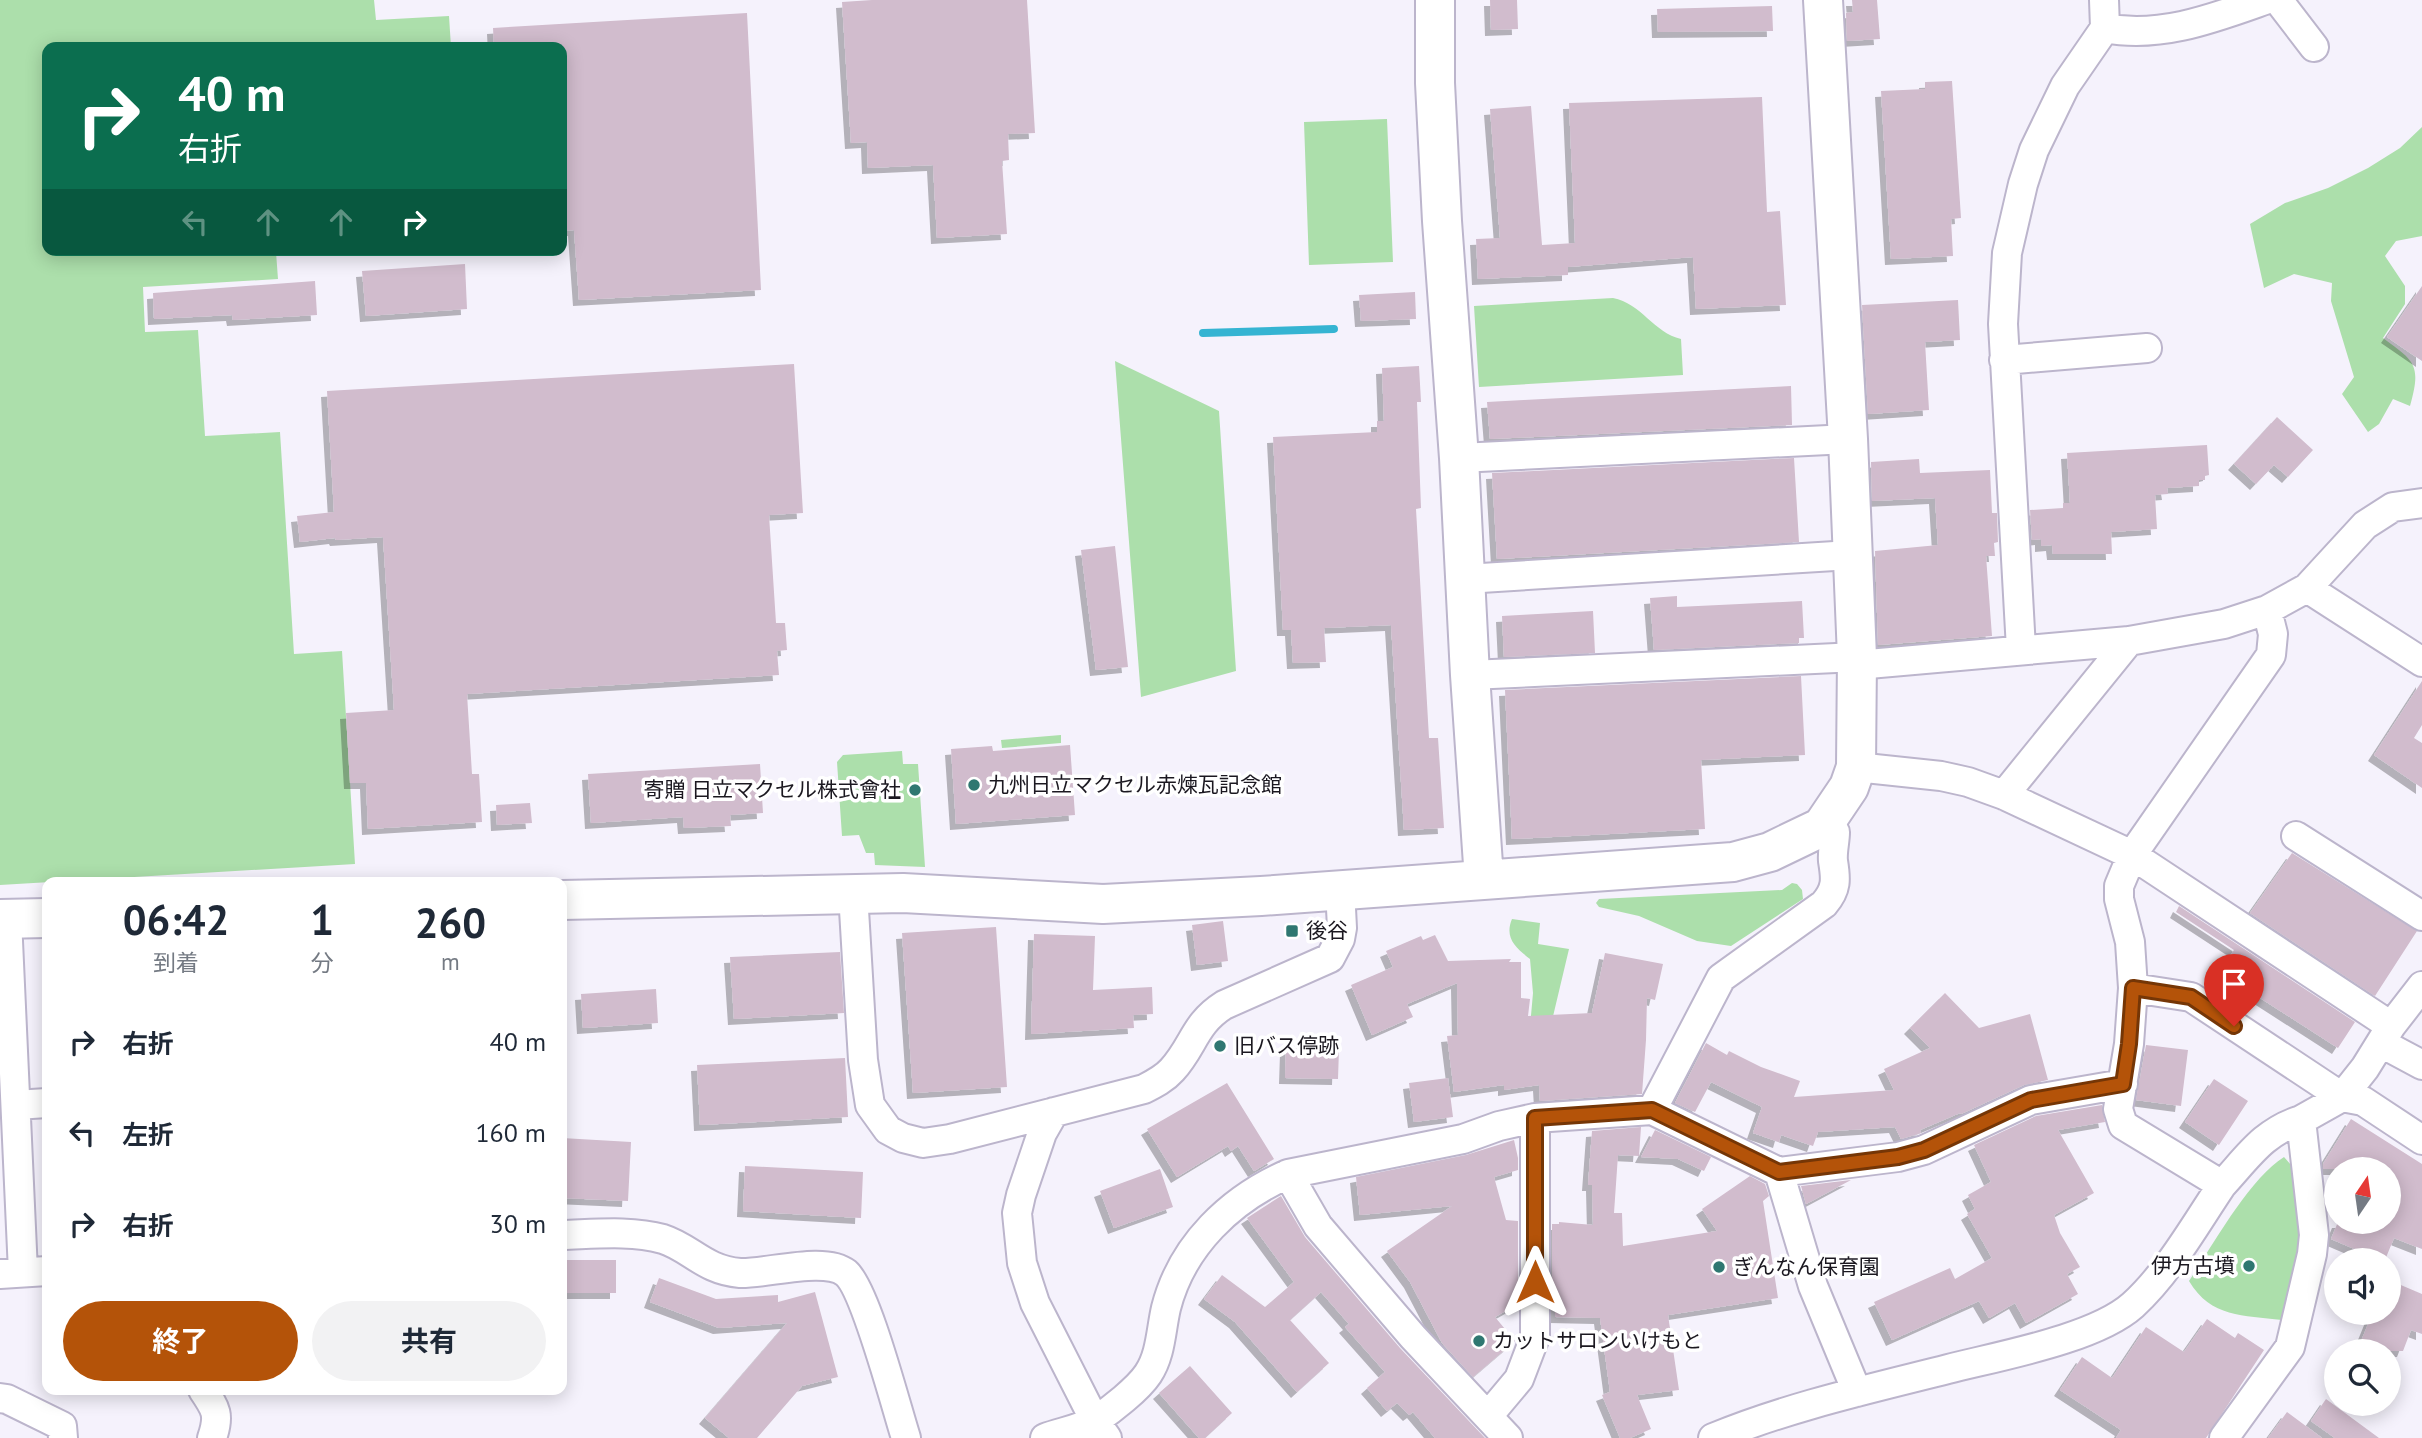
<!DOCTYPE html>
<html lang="ja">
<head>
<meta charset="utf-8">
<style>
	:root { --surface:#fff; --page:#f2f2f3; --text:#1f2937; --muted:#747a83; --accent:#b45309 }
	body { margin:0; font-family:"PT Sans","Noto Sans JP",sans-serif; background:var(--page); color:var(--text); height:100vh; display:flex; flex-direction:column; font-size:26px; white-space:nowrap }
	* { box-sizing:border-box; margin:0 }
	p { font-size:23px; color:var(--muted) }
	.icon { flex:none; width:38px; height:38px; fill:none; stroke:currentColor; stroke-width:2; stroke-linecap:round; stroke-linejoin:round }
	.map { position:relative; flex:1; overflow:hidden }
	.details { position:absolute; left:42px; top:877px; width:525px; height:518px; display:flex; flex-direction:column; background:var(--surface); border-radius:14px; box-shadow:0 4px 18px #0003 }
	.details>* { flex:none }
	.guide { position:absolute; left:42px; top:42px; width:525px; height:214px; border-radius:14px; box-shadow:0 4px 18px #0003; background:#0b6e4f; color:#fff; overflow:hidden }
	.needle { width:46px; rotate:13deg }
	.fabs { position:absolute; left:2324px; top:1157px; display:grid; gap:14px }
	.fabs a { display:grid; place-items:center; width:77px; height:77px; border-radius:50%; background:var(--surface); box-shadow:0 4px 18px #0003; font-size:35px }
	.pin { position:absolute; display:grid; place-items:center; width:60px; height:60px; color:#fff; margin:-72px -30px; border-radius:50% 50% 50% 0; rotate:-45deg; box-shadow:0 0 7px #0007 }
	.pin .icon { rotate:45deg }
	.me { position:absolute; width:77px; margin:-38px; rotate:0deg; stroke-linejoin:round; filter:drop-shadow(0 0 5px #0008) }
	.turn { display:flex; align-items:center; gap:24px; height:147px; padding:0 21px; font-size:32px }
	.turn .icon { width:91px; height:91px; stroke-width:2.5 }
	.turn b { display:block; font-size:49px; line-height:60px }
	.lanes { display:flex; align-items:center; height:66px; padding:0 21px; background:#0003; justify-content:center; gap:35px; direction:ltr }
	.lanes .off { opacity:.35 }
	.eta { display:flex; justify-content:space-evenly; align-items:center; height:119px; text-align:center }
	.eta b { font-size:42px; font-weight:700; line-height:49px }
	.primary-button { display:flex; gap:14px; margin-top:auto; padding:14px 21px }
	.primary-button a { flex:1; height:80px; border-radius:42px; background:var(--accent); color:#fff; font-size:28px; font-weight:700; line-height:80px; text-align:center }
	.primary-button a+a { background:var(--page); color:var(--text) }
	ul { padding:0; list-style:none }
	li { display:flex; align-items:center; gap:21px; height:91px; padding:0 21px }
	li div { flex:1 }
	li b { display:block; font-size:26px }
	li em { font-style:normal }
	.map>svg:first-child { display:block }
	.green { fill:#acdfab }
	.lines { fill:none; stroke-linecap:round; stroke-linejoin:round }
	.stream { stroke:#35b4d2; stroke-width:8 }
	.building { fill:#d1bccd; filter:url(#shadow) }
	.street-casing { stroke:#bcb5cc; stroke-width:32 }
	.secondary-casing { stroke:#bcb5cc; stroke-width:42 }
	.street { stroke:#fff; stroke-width:28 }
	.secondary { stroke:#fff; stroke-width:38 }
	.route-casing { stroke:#753606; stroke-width:18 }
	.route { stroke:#b45309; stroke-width:12 }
	.poi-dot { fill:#2f7771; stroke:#fff; stroke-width:2.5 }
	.labels { text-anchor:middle; stroke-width:7; stroke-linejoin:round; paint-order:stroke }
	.poi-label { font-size:21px; fill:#1b1820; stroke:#fff; text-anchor:start }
</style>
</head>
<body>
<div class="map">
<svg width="2422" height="1438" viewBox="0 0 2422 1438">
	<defs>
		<filter id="shadow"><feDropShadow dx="-6" dy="6" stdDeviation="0" flood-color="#0004"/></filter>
	</defs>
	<rect width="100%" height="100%" fill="#f5f2fc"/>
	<path class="green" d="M0,0H374L376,20L449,16L451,47H47V250H295L276,252L278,279L143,287L145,332L198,330L205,436L280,432L294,654L342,651L355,864L0,885Z
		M1387,119L1393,262L1309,265L1304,122Z
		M2422,127V236L2396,241L2385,256L2405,286V304L2383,338C2414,361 2422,364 2410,406L2393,399L2379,424L2368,432L2342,394L2354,377L2331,301L2332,283L2294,274L2264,288L2250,224L2285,203L2328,188L2368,168L2400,148Z
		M1613,298C1641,303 1654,333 1681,339L1683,375L1479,387L1474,306Z
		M1115,361L1219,411L1236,671L1141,697Z
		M1061,735V743L1002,748L1001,740Z
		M902,751L903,764H918L925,867L875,865L874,853H866L859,835L842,836L837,762L843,755Z
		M1792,883L1797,884L1802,890L1803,899L1731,946L1697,941L1639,916L1599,907L1596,903L1599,899L1782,890Z
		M1512,919L1540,923L1538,944L1569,949L1550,1029L1530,1027L1533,993L1530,959C1516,948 1504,938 1512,919Z
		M2284,1157L2291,1165L2300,1232L2299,1251L2282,1320C2243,1315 2211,1318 2189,1281C2213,1245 2249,1179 2284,1157Z"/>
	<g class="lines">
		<path class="stream" d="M1203,333L1334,329"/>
	</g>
	<path class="building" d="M872,0H1027L1035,133L1008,134L1009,160L1002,161L1007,234L937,238L933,165L868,168L867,142L851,143L842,2Z
		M1490,0H1517L1518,29L1491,30Z
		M1852,0H1877L1880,39L1847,41L1846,13L1853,12Z
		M1772,6L1773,31L1658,32L1657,9Z
		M747,13L761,290L579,300L574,230L562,231V47H494L493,28Z
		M1952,81L1961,218L1951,219L1953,256L1891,259L1881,91L1925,89V82Z
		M1762,97L1767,212L1780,211L1786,305L1696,309L1693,257L1568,267V275L1478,279L1476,239L1500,238L1490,109L1531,106L1542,245L1575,243L1569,103Z
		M465,264L467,309L366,316L362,271Z
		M315,281L317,315L233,320L232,315L154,319L153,293Z
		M2422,286V361L2387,337Z
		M1415,292L1416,319L1361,321L1359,295Z
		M1958,300L1960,340L1925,342L1929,410L1868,414L1862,305Z
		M794,364L803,513L769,515L776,623H785L787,650L777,651L779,675L467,694L472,774H479L482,822L368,829L366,783H350L346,713L394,710L383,537L336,540L335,538L300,542L297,516L334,512L327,391Z
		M1419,366L1421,402H1417L1421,508L1416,509L1423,633L1429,738H1438L1444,828L1404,830L1391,625L1324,628L1326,662L1293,663L1291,630H1283L1273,437L1377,432V421H1384L1382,368Z
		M1791,386L1792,425L1490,439L1487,402Z
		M2277,417L2313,450L2288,477L2274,465L2256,484L2234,464Z
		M2207,445L2209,475L2205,476V480H2199V486L2167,488L2168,494L2155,495L2157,529L2111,532L2112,554H2053L2052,545L2041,546V539L2032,540L2030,510L2063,508V503H2070L2067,453Z
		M1794,458L1799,542L1497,559L1492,473Z
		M1919,459L1920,473L1990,470L1992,513H1997L1998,542L1994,543L1995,556H1986L1992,636L1878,645L1875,551L1938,545L1935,498L1872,501L1871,462Z
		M1115,546L1128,667L1096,670L1081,550Z
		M1677,596V607L1802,601L1804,638H1799V643L1654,650L1650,598Z
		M1593,611L1595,653L1504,657L1502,616Z
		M1801,676L1805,755L1701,760L1705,829L1512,839L1505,690Z
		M2422,681V725L2414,738L2422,743V788L2374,755Z
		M1070,745L1075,815L956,824L951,749L992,746L993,751Z
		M760,764L763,813L730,815L731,826L684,828L683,817L591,823L588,774Z
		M530,803L532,823L497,825L496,805Z
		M2292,853L2417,931L2375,996L2250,913Z
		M2179,906L2355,1022L2338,1048L2243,987L2247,981L2223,966L2234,950L2176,912Z
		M1223,921L1228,961L1197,965L1192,925Z
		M996,927L1007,1087L913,1093L902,933Z
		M1034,934L1095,936L1093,990L1152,987L1153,1014L1133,1015L1134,1028L1031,1034Z
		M1435,935L1448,961L1511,959L1509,962H1521V998L1530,999L1528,1016L1592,1013L1605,953L1663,964L1655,1000L1647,998L1646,1040L1642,1094L1540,1101L1539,1085L1504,1090V1085L1454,1092L1447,1036L1458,1035L1457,983L1407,1004L1413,1017L1372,1035L1351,985L1393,967L1386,951L1421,936L1423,940Z
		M840,952L844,1013L734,1019L730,957Z
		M656,989L658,1023L583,1028L581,994Z
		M1945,993L1979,1028L2030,1014L2048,1080L2024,1085L1961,1114L1960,1113L1920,1130L1921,1133L1918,1134L1901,1139L1895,1127L1818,1132L1813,1146L1781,1135L1779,1142L1753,1133L1762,1107L1711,1082L1695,1112L1675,1103L1706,1043L1727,1055L1729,1051L1761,1067L1800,1081L1794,1097L1894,1090L1884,1069L1930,1048L1910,1028Z
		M2146,1045L2188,1050L2181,1106L2136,1100Z
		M1286,1048L1339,1049L1338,1079L1285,1078Z
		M845,1058L848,1117L700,1125L697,1065Z
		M1448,1078L1453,1117L1414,1122L1409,1083Z
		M2214,1079L2248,1101L2219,1145L2185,1122Z
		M1227,1083L1274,1159L1254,1171L1238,1146L1231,1151L1228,1146L1177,1177L1147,1129Z
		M2102,1105L2105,1122L2058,1130L2094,1193L2054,1215L2060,1233L2080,1267L2067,1274L2078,1294L2026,1323L2015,1303L1989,1318L1979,1301L1892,1340L1874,1302L1950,1268L1955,1279L1992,1258L1967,1214L1975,1209L1968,1195L1991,1182L1974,1145L2036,1116Z
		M2351,1119L2422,1164V1249L2394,1238L2385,1260H2380L2331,1239L2338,1222H2389V1169H2323V1164Z
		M1641,1127L1639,1156L1618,1155L1614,1213H1622L1623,1246L1717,1231L1702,1209L1750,1176L1765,1184L1769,1196L1763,1201L1778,1298L1668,1315L1679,1390L1637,1395L1651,1429L1630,1438H1620L1602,1395L1610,1392L1600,1318L1555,1317V1284L1552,1286V1224H1559V1222L1593,1225L1592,1185H1588L1592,1131Z
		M1655,1130L1711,1157L1704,1171L1678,1159L1641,1157Z
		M562,1138L631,1142L628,1201L562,1198Z
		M1514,1140L1518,1158V1170L1494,1177L1506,1220L1518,1221V1304L1495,1317L1515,1341L1473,1377L1442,1343L1410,1282L1387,1251L1452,1206L1360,1215L1356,1177L1466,1155Z
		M745,1166L863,1172L861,1218L743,1211Z
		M1160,1169L1173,1207L1114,1228L1100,1191Z
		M1851,1180L1806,1204L1801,1186Z
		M1281,1196L1305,1237L1400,1348L1485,1438H1435L1413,1412L1409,1415L1397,1403L1387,1411L1367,1388L1385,1372L1345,1327L1349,1324L1321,1292L1290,1320L1329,1363L1297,1392L1235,1322L1204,1299L1222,1275L1265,1307L1294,1282L1247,1218Z
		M562,1260H616V1293H562Z
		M659,1278L716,1299L778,1295V1302L815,1292L838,1377L802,1386L757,1438H729L705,1418L787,1323L719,1328L650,1302Z
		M2389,1280L2422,1294V1334L2411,1330L2403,1351H2357L2373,1312H2389Z
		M2207,1319L2235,1338L2238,1333L2264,1350L2206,1438H2116L2121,1430L2060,1390L2082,1357L2112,1378L2146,1327L2184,1352Z
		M1190,1366L1232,1413L1205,1438H1199L1159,1393Z
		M2326,1399L2379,1438H2335L2311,1421Z
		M2287,1412L2322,1438H2268Z"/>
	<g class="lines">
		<defs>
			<path id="street" d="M2278,0L2314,47
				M2105,28C2160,39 2214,18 2265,0
				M2004,360L2147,348
				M1459,458L1848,439
				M1465,579L1851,555
				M2307,588L2422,662
				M2021,649L2003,324L2007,253L2023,184L2034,150L2065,86L2105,28L2104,0
				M1857,665L2129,641L2224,624L2267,610L2307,588L2365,525L2393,507L2422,503
				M1470,675L1857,657
				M1856,767L1941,776L1968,782L2004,795L2132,855L2391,1026
				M2004,795L2129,641
				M2296,836L2422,916
				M853,893L863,1060L870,1105L888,1130L903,1138L923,1143L950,1139L1144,1089C1154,1084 1164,1079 1172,1070C1194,1046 1194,1024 1224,1005L1330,958L1340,939L1342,928L1340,889
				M7,919L23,1272
				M2133,988L2191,997L2342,1097L2363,1101L2422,1140
				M2381,1043L2422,1065
				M16,1105L47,1103
				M1652,1110L1721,978L1824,904C1837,889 1836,879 1833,861C1832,852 1835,841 1835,832L1822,827
				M1054,1112L1042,1133L1021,1195L1017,1213L1022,1263L1035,1303L1095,1421L1107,1438
				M1779,1172L1813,1286L1857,1392
				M1288,1174L1318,1226L1413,1337L1508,1438
				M2222,1185C2248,1157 2263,1132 2301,1120
				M562,1235C595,1234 631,1230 663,1239C691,1248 704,1270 740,1273C767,1274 825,1256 846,1273C866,1290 896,1407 906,1438
				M0,1274L47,1271
				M203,1390C216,1409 220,1415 212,1438
				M0,1398L7,1399L62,1426L63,1438
				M1488,1416L1519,1379L1535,1337V1118
				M1045,1438C1061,1432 1081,1429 1096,1420C1111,1410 1138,1389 1148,1374C1161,1355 1161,1329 1166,1308C1182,1245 1231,1199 1288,1174L1463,1139L1499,1126L1535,1118L1652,1110L1779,1172L1898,1157L1924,1150L2031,1100L2123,1084
				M1713,1438C1788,1407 1869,1389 1948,1369C1999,1356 2095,1339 2133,1305C2169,1272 2195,1225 2222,1185L2123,1125L2118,1109L2129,1044L2133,988L2130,942L2119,899V886L2132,855L2271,655L2273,634L2267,610
				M2224,1438L2290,1347L2312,1254L2314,1235L2301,1120L2342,1097L2365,1068L2391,1026L2422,986"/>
			<path id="secondary" d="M1435,0V83L1442,221L1459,458L1470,675L1484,879
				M562,900L903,893L1103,904L1261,896L1733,862L1770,852L1822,827L1849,787L1856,767L1857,657L1848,439L1823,0
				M0,919L47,918"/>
		</defs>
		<use href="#street" class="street-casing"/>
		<use href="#secondary" class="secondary-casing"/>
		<use href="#street" class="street"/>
		<use href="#secondary" class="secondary"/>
	</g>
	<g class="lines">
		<defs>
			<path id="route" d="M1535,1282V1118L1652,1110L1779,1172L1898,1157L1924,1150L2031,1100L2123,1084L2129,1044L2133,988L2191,997L2234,1026"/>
		</defs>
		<use href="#route" class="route-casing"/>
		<use href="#route" class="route"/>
	</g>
	<g class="poi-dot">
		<circle cx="974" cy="785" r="7"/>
		<circle cx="915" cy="790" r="7"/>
		<rect x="1285" y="924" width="14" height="14" rx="3.5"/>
		<circle cx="1220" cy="1046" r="7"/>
		<circle cx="2249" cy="1266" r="7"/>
		<circle cx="1719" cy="1267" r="7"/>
		<circle cx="1479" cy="1341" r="7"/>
	</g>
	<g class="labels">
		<g class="poi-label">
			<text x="988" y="792">九州日立マクセル赤煉瓦記念館</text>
			<text x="901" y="797" text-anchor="end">寄贈 日立マクセル株式會社</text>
			<text x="1306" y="938">後谷</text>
			<text x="1234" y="1053">旧バス停跡</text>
			<text x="2235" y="1273" text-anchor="end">伊方古墳</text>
			<text x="1733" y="1274">ぎんなん保育園</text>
			<text x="1493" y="1348">カットサロンいけもと</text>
		</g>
	</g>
</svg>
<div class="fabs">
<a><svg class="needle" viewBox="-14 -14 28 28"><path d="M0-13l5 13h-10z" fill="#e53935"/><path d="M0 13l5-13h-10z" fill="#747a83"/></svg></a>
<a><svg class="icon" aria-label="sound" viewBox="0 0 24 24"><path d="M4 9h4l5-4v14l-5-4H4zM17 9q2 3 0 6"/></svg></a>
<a><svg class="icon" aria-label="search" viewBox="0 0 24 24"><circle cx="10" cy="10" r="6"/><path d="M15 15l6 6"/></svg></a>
</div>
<div class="pin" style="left:2234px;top:1026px;background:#d93025"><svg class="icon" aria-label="arrive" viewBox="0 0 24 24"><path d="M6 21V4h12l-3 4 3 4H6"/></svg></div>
<svg class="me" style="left:1535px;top:1282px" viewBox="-20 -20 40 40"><path d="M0-17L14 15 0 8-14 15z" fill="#b45309" stroke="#fff" stroke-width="4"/></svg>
<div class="guide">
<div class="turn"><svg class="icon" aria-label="right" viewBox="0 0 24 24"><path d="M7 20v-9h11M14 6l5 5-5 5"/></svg><div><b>40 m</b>右折</div></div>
<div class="lanes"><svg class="icon off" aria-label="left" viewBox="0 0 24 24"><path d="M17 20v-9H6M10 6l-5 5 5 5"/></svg><svg class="icon off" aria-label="ahead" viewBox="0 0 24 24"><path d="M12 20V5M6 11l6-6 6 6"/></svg><svg class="icon off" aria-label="ahead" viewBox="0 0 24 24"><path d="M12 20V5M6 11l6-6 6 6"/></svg><svg class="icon" aria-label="right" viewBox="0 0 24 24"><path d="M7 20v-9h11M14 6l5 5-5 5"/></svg></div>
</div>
<section class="details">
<div class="eta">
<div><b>06:42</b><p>到着</p></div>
<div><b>1</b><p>分</p></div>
<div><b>260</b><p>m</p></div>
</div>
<ul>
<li><svg class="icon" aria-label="right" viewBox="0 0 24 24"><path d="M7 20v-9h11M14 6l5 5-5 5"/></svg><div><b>右折</b></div><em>40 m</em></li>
<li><svg class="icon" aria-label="left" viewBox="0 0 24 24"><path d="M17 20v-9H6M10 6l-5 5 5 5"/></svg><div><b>左折</b></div><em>160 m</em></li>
<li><svg class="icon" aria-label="right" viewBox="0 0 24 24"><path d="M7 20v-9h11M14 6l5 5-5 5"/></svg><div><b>右折</b></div><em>30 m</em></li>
</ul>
<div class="primary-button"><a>終了</a><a>共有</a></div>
</section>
</div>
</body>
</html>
